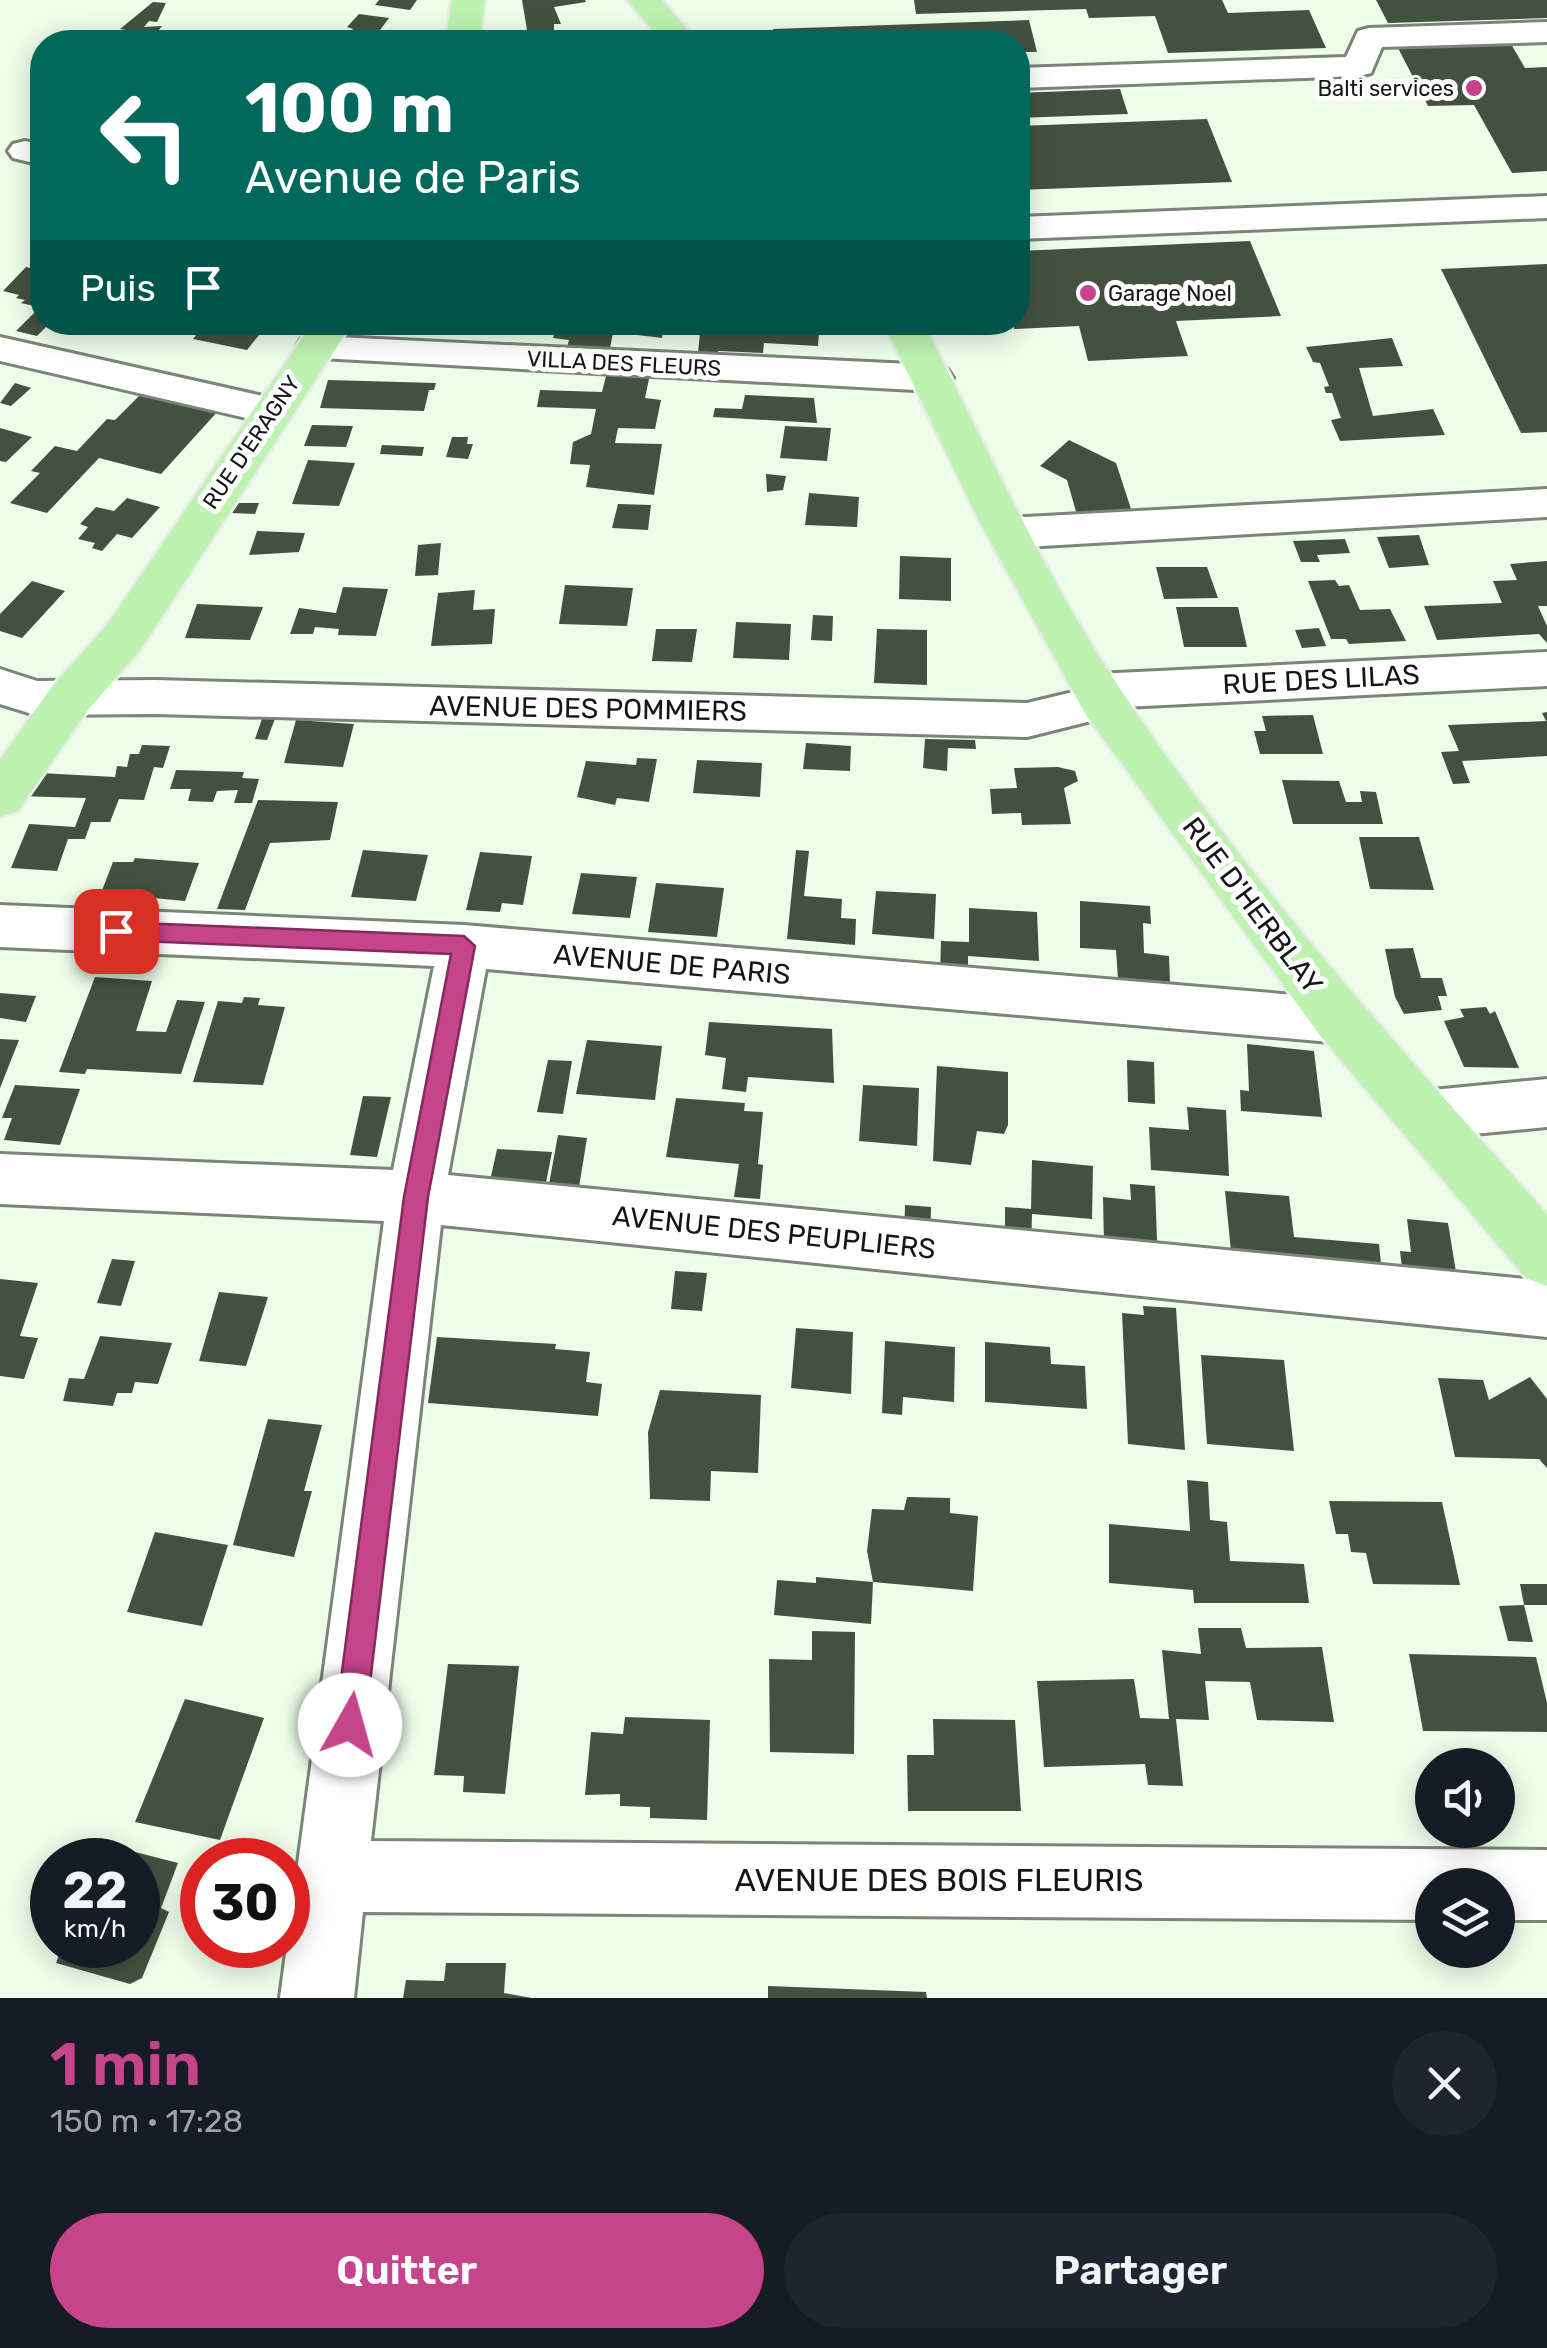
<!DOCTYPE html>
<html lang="fr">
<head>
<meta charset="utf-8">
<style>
	:root { --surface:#171b24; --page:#20242c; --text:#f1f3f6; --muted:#9ea1a6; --accent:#c6448c }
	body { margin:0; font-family:Rubik,sans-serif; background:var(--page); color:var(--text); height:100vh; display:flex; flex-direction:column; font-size:38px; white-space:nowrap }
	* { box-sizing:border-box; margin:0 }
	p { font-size:32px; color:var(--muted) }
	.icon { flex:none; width:55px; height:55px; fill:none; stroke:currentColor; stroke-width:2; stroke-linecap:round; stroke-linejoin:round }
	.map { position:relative; height:1998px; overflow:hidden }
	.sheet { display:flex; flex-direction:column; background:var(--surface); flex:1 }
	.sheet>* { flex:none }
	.top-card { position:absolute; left:30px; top:30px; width:1000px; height:305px; border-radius:40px; box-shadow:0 5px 25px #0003; background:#00695c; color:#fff; overflow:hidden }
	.controls { position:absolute; left:1415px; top:1748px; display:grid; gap:20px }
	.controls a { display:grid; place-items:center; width:100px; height:100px; border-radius:50%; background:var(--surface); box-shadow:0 5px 25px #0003; font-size:50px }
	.speed { position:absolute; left:30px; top:1838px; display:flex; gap:20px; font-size:50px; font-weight:700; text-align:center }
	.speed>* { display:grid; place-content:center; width:130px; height:130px; border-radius:50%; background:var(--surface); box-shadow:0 5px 25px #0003; line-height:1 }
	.speed small { font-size:25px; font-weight:400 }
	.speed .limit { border:15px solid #d22; background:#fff; color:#111 }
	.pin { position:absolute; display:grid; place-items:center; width:85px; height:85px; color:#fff; margin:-42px; border-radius:20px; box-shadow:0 5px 15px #0006 }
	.me { position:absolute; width:110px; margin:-55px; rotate:7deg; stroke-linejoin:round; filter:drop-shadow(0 0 8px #0008) }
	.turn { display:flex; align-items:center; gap:35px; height:210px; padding:0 50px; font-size:45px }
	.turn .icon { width:130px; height:130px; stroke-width:2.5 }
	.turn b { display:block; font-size:70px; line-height:85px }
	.then { display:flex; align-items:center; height:95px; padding:0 50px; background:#0003; gap:20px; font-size:38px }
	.round { display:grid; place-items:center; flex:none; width:105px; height:105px; border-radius:52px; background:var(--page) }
	.head { display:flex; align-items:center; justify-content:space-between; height:170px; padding:0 50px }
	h1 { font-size:60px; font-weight:600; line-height:75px; color:var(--accent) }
	.primary-button { display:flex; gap:20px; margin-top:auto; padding:20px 50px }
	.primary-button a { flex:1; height:115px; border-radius:60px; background:var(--accent); color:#fff; font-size:40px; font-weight:600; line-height:115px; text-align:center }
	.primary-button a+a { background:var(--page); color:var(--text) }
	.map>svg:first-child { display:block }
	.building { fill:#445141 }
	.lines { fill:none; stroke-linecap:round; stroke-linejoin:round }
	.minor-casing { stroke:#788675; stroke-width:6 }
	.major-casing { stroke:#ececec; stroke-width:5 }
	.minor { fill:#fff; fill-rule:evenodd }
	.major { fill:#bef2b1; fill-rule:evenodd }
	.route { fill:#c6448c; stroke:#812c5b; stroke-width:2.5 }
	.poi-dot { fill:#c6448c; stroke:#fff; stroke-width:4 }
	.labels { text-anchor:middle; stroke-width:10; stroke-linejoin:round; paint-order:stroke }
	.far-poi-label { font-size:22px; fill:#121711; stroke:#fff; text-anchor:end }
	.far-street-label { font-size:22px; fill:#121711; stroke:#fff }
	.street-label { font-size:28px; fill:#121711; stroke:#fff }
	.near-street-label { font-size:32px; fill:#121711; stroke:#fff }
</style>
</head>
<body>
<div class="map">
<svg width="1547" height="1998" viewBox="0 0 1547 1998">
	<rect width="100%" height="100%" fill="#edfdea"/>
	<path class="building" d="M379,0H417L410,10L375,5Z
		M522,0H585L586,2L554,7L561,24H554V30H527Z
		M914,0H1222L1228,13L1309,10L1326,48L1168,53L1155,16L1089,18L1086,9L916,14Z
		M1376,0H1547V18L1388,23Z
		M153,2L166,3L157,22L149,21L144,27L162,26L155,35L120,29Z
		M359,14L389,18L371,42L344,40L353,29L347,27Z
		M1029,20L1037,52H1018V42H823L822,35L774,36L773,29Z
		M1511,44L1525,68L1547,67V171L1512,173L1474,105L1428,106L1398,48Z
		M1120,89L1128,114L1018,118V93Z
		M1207,119L1232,182L1018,190V126Z
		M1250,241L1281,316L1176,321L1188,356L1088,361L1079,326L1014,329L1018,251Z
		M1547,264V432L1521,433L1441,269Z
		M26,267L42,271V299L34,306L21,303L25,300L16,298L19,295L3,291Z
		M42,305V322H51L37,336L16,331Z
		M206,322H254L267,325L247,350L193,339Z
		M386,322H476L475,328L438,326L417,328L416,333L382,327Z
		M557,322H637L664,324L662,338L613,332L609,354L566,352L569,340L553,338Z
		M715,327L819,332L818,346L764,343L763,353L718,351L715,364L685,363L687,353H698L700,333H715Z
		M1392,338L1403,366L1359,368L1373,416L1433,409L1445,435L1340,441L1331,420L1341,418L1332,393H1326L1324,387L1329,386L1320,363L1313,362L1306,347Z
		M607,372L650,374L645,398L661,400L655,429L618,428L615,443L662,444L654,495L586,487L590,465L570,464L573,442L591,434L596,409L537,407L540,390L602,392Z
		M328,380L436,383L434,390H429L424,411L320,408Z
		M15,383L31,388L11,406L0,403Z
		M145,390L218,411L161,474L99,458L47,513L10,503L40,473L31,471L55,446L77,451L107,419L115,420Z
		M745,395L814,398L817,423L713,417L715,408L742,409Z
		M312,425L353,426L346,447L304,446Z
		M785,426L831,428L827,461L780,458Z
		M0,428L32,437L6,462L0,461Z
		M452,437H468L467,444H473L468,459L446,457Z
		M1069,440L1116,463L1132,512L1077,515L1067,480L1040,466Z
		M382,445L424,447L422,456L380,454Z
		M308,460L355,463L339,506L292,504Z
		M766,474L786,476L783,490L767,492Z
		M809,493L859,497L857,527L805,525Z
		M127,498L160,507L132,538L117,534L102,551L92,548L95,543L78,539L88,527L80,524L96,507L114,511Z
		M239,503H259L255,514L232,513Z
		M618,504L651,505L648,530L612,528Z
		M257,531L305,533L299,552L249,555Z
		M1419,535L1429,565L1389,568L1377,537Z
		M1345,539L1350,553L1317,555L1320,562H1301L1293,541Z
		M441,543L438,575L415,576L418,545Z
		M900,556L951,558V601L899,599Z
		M1547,561V606H1538L1547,626V643L1539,634L1437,640L1424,606L1502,603L1493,581L1517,580L1510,564Z
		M1156,567H1207L1218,598L1164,599Z
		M1335,580L1339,586L1349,585L1360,610L1390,609L1406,641L1349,644L1346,639H1331L1308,581Z
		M32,581L65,591L22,638L0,631V614Z
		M565,585L633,588L627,626L559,624Z
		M343,587L388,589L376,636L338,635L339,629L315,627L313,634H290L299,608L336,613Z
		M475,590L473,610L495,609L492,644L431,646L438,593Z
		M197,604L263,607L250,640L185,638Z
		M1176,607H1238L1247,647H1184Z
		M813,615L833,616L832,641L811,640Z
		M736,622L791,624L789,660L733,658Z
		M1319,628L1326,646L1302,648L1295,630Z
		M656,629H697L692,662L652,661Z
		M877,629L927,630V685L874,683Z
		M1547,712V756L1462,761L1470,783L1453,784L1441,752L1459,751L1448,725L1546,721L1542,713Z
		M1313,715L1323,754H1260L1254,731H1266L1262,716Z
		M263,716H276L267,740L255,739Z
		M296,720L354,724L343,767L284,763Z
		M925,739L975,740L976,749L948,748L947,771L923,768Z
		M806,743L851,746L850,771L803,769Z
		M142,745L170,746L163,768L154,767L144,800L119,799L110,822H91L85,839H68L57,871L11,868L29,824L75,827L86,798L17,796L40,773L115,777L117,766L127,767L130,754H139Z
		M637,758L657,759L649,802L617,798L615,805L577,797L586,761L636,765Z
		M697,760L762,763L760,797L693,793Z
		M1058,767L1075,771L1078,781L1064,788L1071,824L1022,825L1021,813L992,814L990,789L1017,788L1014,768Z
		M176,770L244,772L242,778L259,779L252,803H234L238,790L217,791L213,802L188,801L191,789H170Z
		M1282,780L1339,781L1346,802H1362L1360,791L1376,792L1383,824H1293Z
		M258,800L338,802L330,840L270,843L245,910L217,909Z
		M1359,837H1419L1434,890L1370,889Z
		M363,850L428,855L416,901L351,897Z
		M796,850L809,851L804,896L842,899L841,918L856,919L855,945L787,939Z
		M480,852L532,856L523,905L502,903L500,912L466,910Z
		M135,858L199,863L185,901L101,893L113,862H133Z
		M581,873L637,877L630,918L572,914Z
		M656,883L724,888L717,937L648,932Z
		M876,891L936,894L934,939L872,934Z
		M1080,901L1150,906L1151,924L1143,923L1144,953L1169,956L1170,983L1118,980L1116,950L1080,948Z
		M969,908L1037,912L1039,961L968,956V977L940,975L941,941L969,942Z
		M1413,948L1421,978H1442L1447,996H1438L1442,1010L1404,1014L1395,997L1385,949Z
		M95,977L152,981L136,1031L166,1032L177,1000L205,1002L181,1074L87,1069L85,1074L59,1072Z
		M0,993L36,996L26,1022L0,1018Z
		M244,997L260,998L258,1005L285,1007L263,1085L193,1082L218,1001L242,1003Z
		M1486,1007L1490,1014L1495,1011L1519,1068L1464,1067L1444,1021L1464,1017L1460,1009Z
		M709,1022L832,1029L834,1083L748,1077L746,1092L722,1089L726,1058L705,1055Z
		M0,1039L19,1040L0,1088Z
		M587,1040L662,1046L655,1100L576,1094Z
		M1247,1044L1314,1051L1322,1117L1241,1111L1240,1090L1249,1091Z
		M548,1060L572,1061L563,1114L537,1112Z
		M1127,1060L1154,1062L1155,1104L1128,1102Z
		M937,1066L1008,1072V1125L1004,1134L977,1131L971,1165L933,1161Z
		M15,1085L80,1089L60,1145L4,1140L12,1118H2Z
		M863,1085L919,1088L917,1146L859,1141Z
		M363,1096L391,1097L377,1157L350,1155Z
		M676,1098L745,1103L744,1111L763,1112L758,1164L763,1165L760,1199L734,1197L739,1164L666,1157Z
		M1187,1107L1226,1110L1229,1176L1151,1170L1149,1127L1189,1130Z
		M558,1135L587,1138L579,1187L549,1184Z
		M497,1149L552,1152L542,1203L486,1199Z
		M1032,1160L1093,1166L1092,1219L1032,1214L1031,1254L1005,1252V1207L1031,1209Z
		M1130,1184L1155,1186L1158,1265L1104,1245L1103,1197L1131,1200Z
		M1225,1191L1289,1196L1294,1237L1379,1244L1383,1283L1296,1276L1295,1255L1231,1251Z
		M905,1205L931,1207L930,1246L904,1245Z
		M1407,1219L1448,1223L1456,1272L1402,1268L1400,1251L1411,1252Z
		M112,1259L135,1261L121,1306L97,1303Z
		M675,1271L707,1273L702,1311L671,1309Z
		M0,1279L38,1283L20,1336L38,1338L24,1379L0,1376Z
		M219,1292L268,1297L246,1366L199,1361Z
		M1143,1306L1176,1308L1185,1450L1128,1444L1122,1313L1144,1315Z
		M796,1328L853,1332L851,1394L791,1388Z
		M100,1336L172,1343L158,1384L135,1382L132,1393H117L113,1406L63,1401L69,1378L84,1379Z
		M437,1337L556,1344L555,1349L590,1352L586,1382L602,1384L598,1416L428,1403Z
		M885,1341L955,1347L954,1402L903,1397L902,1415L882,1413Z
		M985,1342L1050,1347L1051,1364L1085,1366L1087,1409L985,1402Z
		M1201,1355L1284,1360L1294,1451L1207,1444Z
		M1530,1377L1547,1399V1468L1539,1459L1455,1457L1438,1378L1483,1380L1489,1400Z
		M660,1390L761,1395L758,1473L711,1471L710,1501L650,1499L648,1432Z
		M268,1419L322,1425L304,1491H312L294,1557L233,1545Z
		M1187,1480L1208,1482L1210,1520L1227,1522L1230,1561L1304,1564L1309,1603H1194L1193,1590L1109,1583V1524L1190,1531Z
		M907,1497L950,1498V1513L978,1516L973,1591L873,1582L867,1551L872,1509L904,1510Z
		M1329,1501L1442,1502L1460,1585L1373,1584L1366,1553L1351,1552L1348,1534H1336Z
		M155,1532L228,1545L202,1626L127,1612Z
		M816,1577L873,1582L871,1624L774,1615L777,1580L816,1583Z
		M1520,1584H1547V1605H1524Z
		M1524,1605L1533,1642L1508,1641L1499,1606Z
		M1198,1628H1241L1246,1648L1322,1647L1334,1722L1257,1720L1250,1682L1205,1681L1209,1720L1176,1719L1183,1786L1148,1785L1145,1764L1044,1767L1037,1681L1134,1679L1140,1718L1169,1719L1162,1650L1201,1654Z
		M812,1631L855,1632L854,1754L770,1752L769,1659L812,1660Z
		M1409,1654L1536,1657L1547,1703V1732L1423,1731Z
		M448,1664L519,1666L505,1794L463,1792L464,1776L434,1775Z
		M185,1699L264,1718L220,1840L135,1822Z
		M625,1717L710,1720L707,1820L650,1818V1807L620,1806V1794L585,1795L591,1732L623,1734Z
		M933,1719L1015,1720L1021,1811H908L907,1755H934Z
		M104,1844L178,1863L161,1908L169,1912L142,1978L130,1984L56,1963L63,1945H138V1860H98Z
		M446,1963H506L504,1993L532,1998H403L406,1980L444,1981Z
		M768,1986L926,1992L927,1998H768Z"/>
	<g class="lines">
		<defs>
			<path id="minor" d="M1547,22V42L1382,47L1371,73L1359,76L1018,88V68L1346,57L1358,31L1369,28Z
				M25,141L42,145V165L13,158L8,151L13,144Z
				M1547,196V218L1018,239V217Z
				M315,336L933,365L947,369L953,378L947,387L933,391L301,357L296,348L301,339Z
				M0,337L272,398L286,402L292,411L286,420L272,424L0,361Z
				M1547,489V517L1008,548L993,543L987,533L993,523L1008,518Z
				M1547,652V686L1124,707L1119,714L1027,737L155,714L35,715L0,704V669L37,681L155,680L1027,703L1073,692L1080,679L1096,674Z
				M0,905L464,925L1342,999L1361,1005L1368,1021L1361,1037L1342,1043L486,969L448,1175L1547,1281V1337L441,1225L371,1841L1547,1850V1920H1498V1885H1432V1920L363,1912L354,1998H280L384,1221L0,1204V1154L393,1170L434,966L0,947Z
				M1547,1079V1127L1422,1139L1403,1132L1395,1115L1403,1098L1422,1091Z"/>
			<path id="major" d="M451,0H485L480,42H446Z
				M627,0H662L698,42H663Z
				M313,322H353L141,649L88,710L18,811L0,817V759L54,684L107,625Z
				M883,322H923C986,446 1044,575 1121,690C1245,878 1398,1046 1547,1214V1286L1526,1278L1322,1038L1086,715L979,521Z"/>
		</defs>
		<use href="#minor" class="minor-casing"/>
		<use href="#major" class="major-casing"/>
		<use href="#minor" class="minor"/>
		<use href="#major" class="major"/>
	</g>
	<path class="route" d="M116,922L464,936L475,946L428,1197L365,1725L360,1735L350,1739L340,1735L335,1725L404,1197L451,954L116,940L105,931Z"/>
	<g class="poi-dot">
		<circle cx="1474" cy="88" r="10"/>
		<circle cx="1088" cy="293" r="10"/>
	</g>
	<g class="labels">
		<g class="far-poi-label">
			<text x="1454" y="96">Balti services</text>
			<text x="1108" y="301" text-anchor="start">Garage Noel</text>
		</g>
		<g class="far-street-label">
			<text transform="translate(624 363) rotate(3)" y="8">VILLA DES FLEURS</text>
			<text transform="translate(251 442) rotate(-56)" y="8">RUE D'ERAGNY</text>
		</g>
		<g class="street-label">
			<text transform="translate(1321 679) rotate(-3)" y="10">RUE DES LILAS</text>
			<text transform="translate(588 708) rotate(1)" y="10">AVENUE DES POMMIERS</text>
			<text transform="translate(1253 905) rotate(53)" y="10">RUE D'HERBLAY</text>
			<text transform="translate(672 964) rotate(5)" y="10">AVENUE DE PARIS</text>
			<text transform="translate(774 1232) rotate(6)" y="10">AVENUE DES PEUPLIERS</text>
		</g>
		<g class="near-street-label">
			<text x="939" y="1891">AVENUE DES BOIS FLEURIS</text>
		</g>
	</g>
</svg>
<div class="controls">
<a><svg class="icon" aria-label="sound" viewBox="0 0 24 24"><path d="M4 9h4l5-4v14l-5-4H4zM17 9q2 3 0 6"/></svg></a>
<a><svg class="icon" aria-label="layers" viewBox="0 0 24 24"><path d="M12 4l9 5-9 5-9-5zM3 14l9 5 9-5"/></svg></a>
</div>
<div class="speed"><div>22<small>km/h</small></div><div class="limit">30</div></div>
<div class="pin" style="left:116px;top:931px;background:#d93025"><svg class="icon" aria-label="arrive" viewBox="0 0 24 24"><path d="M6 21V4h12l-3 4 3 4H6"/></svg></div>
<svg class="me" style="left:350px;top:1725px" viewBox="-20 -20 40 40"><circle r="19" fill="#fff"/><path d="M0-13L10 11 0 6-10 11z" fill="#c6448c"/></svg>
<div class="top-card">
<div class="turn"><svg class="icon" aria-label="left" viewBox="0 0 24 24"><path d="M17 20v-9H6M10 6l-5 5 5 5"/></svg><div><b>100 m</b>Avenue de Paris</div></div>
<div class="then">Puis<svg class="icon" aria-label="arrive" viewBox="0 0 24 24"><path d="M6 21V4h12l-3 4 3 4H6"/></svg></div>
</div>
</div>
<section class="sheet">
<div class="head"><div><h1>1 min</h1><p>150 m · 17:28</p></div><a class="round"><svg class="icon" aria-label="close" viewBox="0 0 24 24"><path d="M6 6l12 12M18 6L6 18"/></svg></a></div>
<div class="primary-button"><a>Quitter</a><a>Partager</a></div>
</section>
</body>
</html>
